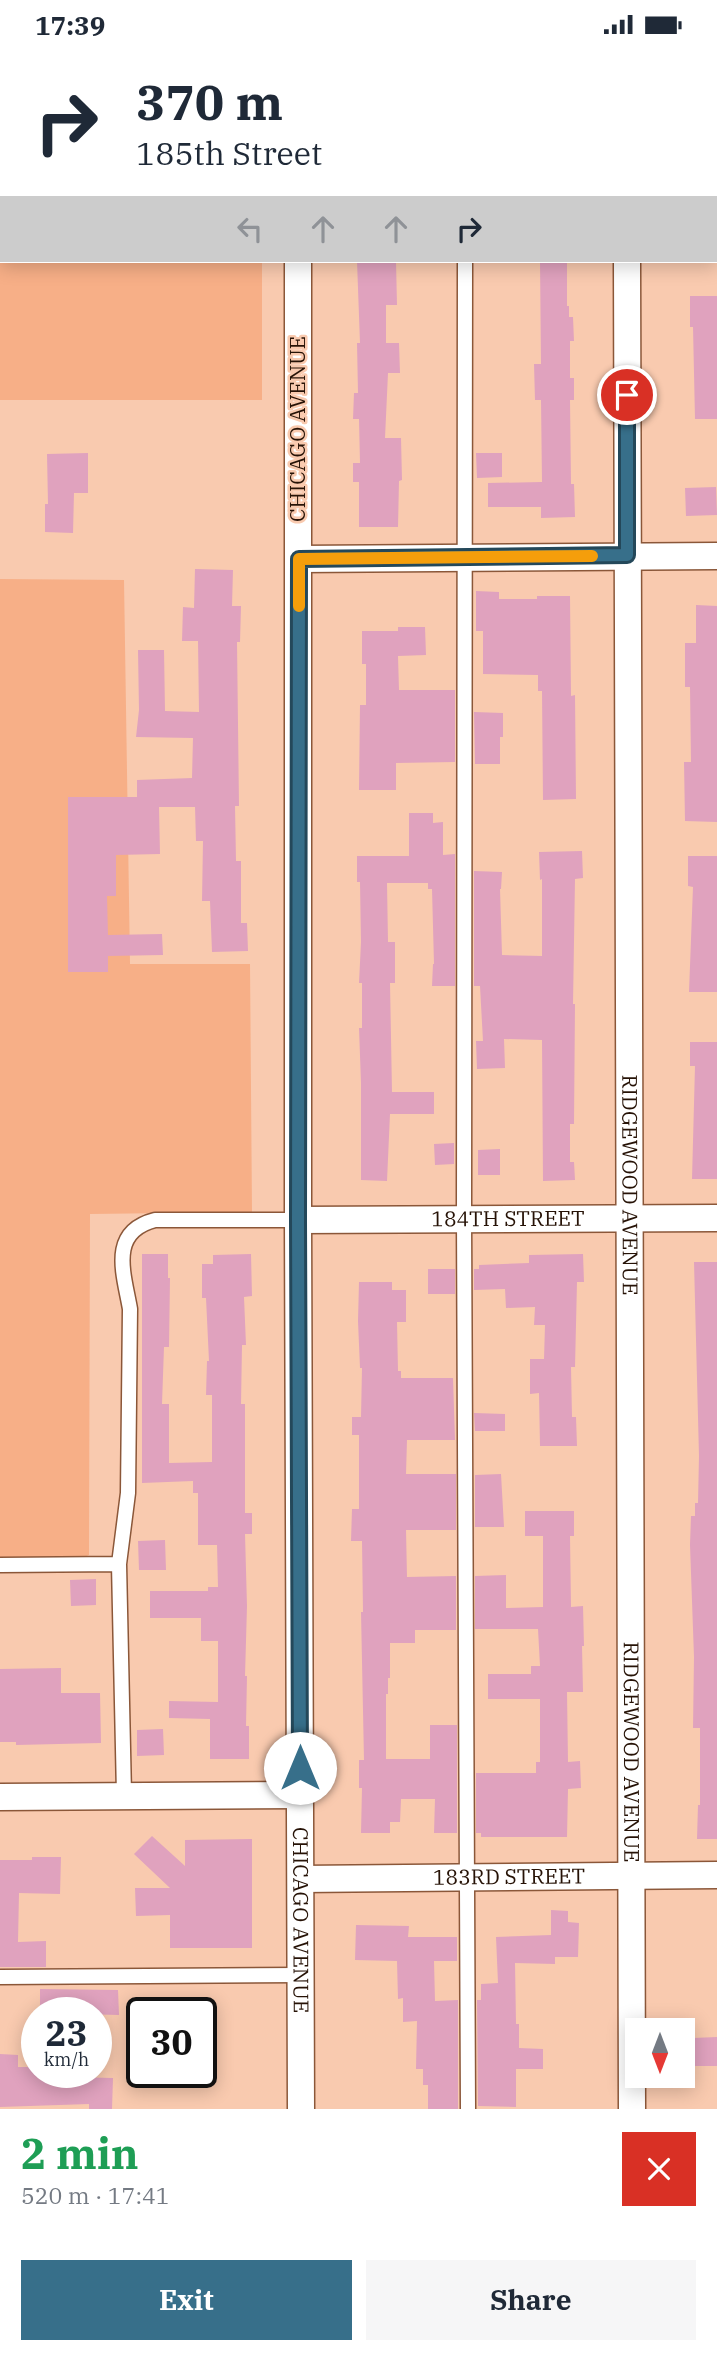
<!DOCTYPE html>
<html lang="en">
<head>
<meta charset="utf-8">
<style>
	:root { --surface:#fff; --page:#f6f6f7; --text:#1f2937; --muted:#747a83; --accent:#376f8a }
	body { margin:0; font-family:"IBM Plex Serif",serif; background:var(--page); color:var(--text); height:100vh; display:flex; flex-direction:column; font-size:26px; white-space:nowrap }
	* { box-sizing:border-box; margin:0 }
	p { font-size:23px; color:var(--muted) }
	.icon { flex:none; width:38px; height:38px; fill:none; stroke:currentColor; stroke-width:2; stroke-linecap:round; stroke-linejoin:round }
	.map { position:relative; height:2060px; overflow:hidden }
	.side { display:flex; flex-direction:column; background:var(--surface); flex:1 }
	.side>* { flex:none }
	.guide { position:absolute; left:0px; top:0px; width:718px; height:214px; box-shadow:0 4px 18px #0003; background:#fff; color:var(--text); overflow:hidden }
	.needle { width:46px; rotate:180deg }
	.buttons { position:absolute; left:625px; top:1969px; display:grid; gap:14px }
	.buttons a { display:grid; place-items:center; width:70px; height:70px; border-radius:0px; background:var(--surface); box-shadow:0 4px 18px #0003; font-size:35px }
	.speed { position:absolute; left:21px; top:1948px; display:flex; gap:14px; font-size:35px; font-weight:700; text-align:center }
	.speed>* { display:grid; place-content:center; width:91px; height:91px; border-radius:50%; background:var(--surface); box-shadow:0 4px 18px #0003; line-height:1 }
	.speed small { font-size:18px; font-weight:400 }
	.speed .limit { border:4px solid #111; border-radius:10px; background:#fff; color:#111 }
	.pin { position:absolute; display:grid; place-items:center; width:60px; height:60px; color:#fff; margin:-30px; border:4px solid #fff; border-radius:50%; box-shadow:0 2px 7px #0007 }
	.me { position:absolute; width:77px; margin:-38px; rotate:0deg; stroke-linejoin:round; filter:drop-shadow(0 0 5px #0008) }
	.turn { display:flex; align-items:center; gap:24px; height:147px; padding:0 21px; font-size:32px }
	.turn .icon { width:91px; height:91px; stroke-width:2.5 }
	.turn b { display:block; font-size:49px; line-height:60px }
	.lanes { display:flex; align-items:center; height:66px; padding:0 21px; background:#0003; justify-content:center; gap:35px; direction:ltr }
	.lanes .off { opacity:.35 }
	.round { display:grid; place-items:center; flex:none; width:74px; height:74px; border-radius:0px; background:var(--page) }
	.headline { display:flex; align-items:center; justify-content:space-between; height:119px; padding:0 21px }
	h1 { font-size:42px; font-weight:700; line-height:52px; color:#1e9e55 }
	.action { display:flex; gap:14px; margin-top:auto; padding:14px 21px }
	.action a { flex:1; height:80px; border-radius:0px; background:var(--accent); color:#fff; font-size:28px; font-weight:700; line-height:80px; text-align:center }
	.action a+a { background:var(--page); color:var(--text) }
	.status { display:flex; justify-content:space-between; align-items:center; height:49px; padding:0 35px; background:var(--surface); direction:ltr }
	.status svg { height:19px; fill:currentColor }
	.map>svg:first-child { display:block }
	.green { fill:#f7af87 }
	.building { fill:#e0a2be }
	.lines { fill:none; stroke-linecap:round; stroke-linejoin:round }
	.service-casing { stroke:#8b5739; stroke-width:17 }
	.minor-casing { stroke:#8b5739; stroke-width:29 }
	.service { stroke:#fff; stroke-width:14 }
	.minor { stroke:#fff; stroke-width:26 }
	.route-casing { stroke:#24485a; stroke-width:18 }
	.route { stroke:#376f8a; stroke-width:12 }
	.slow { stroke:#f59e0b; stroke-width:12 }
	.labels { text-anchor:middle; stroke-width:5; stroke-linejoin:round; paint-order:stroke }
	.street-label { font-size:21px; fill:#261206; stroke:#f9caaf }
</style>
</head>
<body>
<div class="status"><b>17:39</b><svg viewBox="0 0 49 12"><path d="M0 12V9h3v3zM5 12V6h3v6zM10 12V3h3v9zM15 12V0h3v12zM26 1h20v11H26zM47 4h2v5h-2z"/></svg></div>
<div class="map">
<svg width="717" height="2060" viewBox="0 0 717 2060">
	<rect width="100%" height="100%" fill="#f9caaf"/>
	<path class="green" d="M0,0H262V2H2V212H262V351H0Z
		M0,530L124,531L130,915H250L252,1163L90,1165L89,1506L78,1511H0Z"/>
	<path class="building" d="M357,212H396L397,256H386V294H399L400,324H388L385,389H401L402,431L399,432L398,478H359V433H353V414H360L359,370H353L354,344H358L357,294H360Z
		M540,212H567V257H569V268H573L574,292H570V329H574V351H570L571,435H574L575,468L541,469V458H488V434L542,433L541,351H535L534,315H541Z
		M690,247H717V370H695L693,278H690Z
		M88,404V444H74L73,484L45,483V455H48L47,405Z
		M476,404H502V428L477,429Z
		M716,438L717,466L686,467L685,439Z
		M195,520L233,521L232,557H241L240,593H237L239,757H235L236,812H241V874H247L248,902L212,903L210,852H202L203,792H196L195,758H159L160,805L116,806V847H107L108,886L162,885L163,906L108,907V923H68V748H137V731L192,729L193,689L136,688L139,661L138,601H164L165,662L199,663L198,592H182L183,558L194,559Z
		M476,542L499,543V550H537V547H570L571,647L575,646L576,750L543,751L542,642H538V626L483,625V582H476Z
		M696,556L717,557V773L685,772L684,713H691L690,638H685V594H696Z
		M398,578H425L426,606L398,607L399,641H455V713L396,714V741H359L360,656H366V615H362V582H398Z
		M474,663L503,664V688H500V715H475Z
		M409,764H433V774L443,773V806L455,805V937H432L433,915H434L432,840H428V834H387L388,893H395V934H390L392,1043H434V1065H390L387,1132L361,1131V1034L359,979H362V934H359L361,893L360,833H357V807H409Z
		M582,802L583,829L575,830L573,955H575L574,1075H570V1113H574L575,1131L543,1132L542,991L504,990L505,1019L477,1020L476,992H483L480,937H474V822L502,823L501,840H500L502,906L542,907V830L540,831L539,803Z
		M688,807H717V943H689L693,838L688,837Z
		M690,993H717V1130H692L695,1017H690Z
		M454,1094V1115L435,1116L434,1095Z
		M500,1100V1126H478V1101Z
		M142,1205H168V1229H170L169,1298H164L162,1355H169V1414L212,1413V1346H206L207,1312H209L206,1249H202V1215H213V1206L251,1205L252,1247L244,1248L246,1296H242L241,1355H245V1464H252V1485H245L247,1557L245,1627H247L246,1677H249V1710H210V1670L169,1669V1652L218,1653V1592H201V1569H150V1542H208V1538H218L217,1496H198V1444H193V1432L142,1434Z
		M583,1205L584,1233H577L575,1318H571L572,1368H576L577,1397H540L539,1344L530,1345V1310H544L545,1276H534L535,1258L506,1259L505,1240L474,1241V1220H479V1216L529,1214V1206Z
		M694,1213H717V1790H697L698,1756H700V1679H693L694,1608L690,1496L691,1467H695V1454H698L699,1407Z
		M428,1220H455V1245H428Z
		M359,1233H392V1241H406V1273H397L398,1322H401V1329H453L455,1391H407L406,1425H456V1481H406L407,1528L456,1527V1581H415V1594H390V1629H388V1645H386V1710H430V1676H457V1784H434L435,1750H401L400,1773H390V1784H361L362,1739H359V1711H364L361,1563H363L362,1492H351L352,1460H359V1386H352V1368H361L362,1319H360L358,1272Z
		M474,1364L505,1365V1382H475Z
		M501,1425L504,1478H475V1426Z
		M525,1462H574V1487H570L571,1558L583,1557L584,1597H582L583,1643H567L568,1713L580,1712L581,1739L568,1740L567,1788H481V1784H476V1724H536V1713H540V1650H488V1625H531V1617H540L538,1580H475V1527L506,1526V1559L543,1558V1487H525Z
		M165,1491L166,1521H139L138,1492Z
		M96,1530V1556L71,1557L70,1531Z
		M61,1619V1644H100L101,1694L16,1696V1693H0V1620Z
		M163,1680L164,1706L137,1707V1681Z
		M152,1787L185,1817V1791L252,1790V1899H170V1866L136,1867L135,1839H170L134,1805Z
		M32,1808H61L60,1845L19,1844L18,1893L46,1892V1918H0V1811H32Z
		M551,1861L568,1862V1873L579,1874L578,1908H555V1915L515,1914L516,1975H519V1999L543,2000V2020H516V2058L478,2057L477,1951H481V1935L498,1934L496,1888L551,1886Z
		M356,1876L409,1877L408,1888H457V1912H434L435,1952L458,1951V2060H428V2036H423V2020H416L417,1972L403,1973V1949L398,1950L397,1912L355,1911Z
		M40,1940L118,1941L119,1966L40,1964Z
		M717,1988V2017H693V1989Z
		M0,2005L18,2006V2018H37V2023H68V2028L113,2029L112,2060H89V2055L0,2058Z"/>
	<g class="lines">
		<defs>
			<path id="service" d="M466,2V0
				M465,212L464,1170L468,2060
				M0,1516L119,1515
				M124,1746L119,1515L128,1444L130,1260C124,1225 108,1183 155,1171H298
				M0,1928L301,1926"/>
			<g id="minor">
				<path d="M298,0V2"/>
				<path d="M626,0V2"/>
				<path id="s1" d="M298,212V1171L301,2060"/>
				<path id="s2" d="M627,212L632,2060"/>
				<path d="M299,510L717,507"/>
				<path id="s3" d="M298,1171L717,1169"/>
				<path d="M0,1748L300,1746"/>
				<path id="s4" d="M301,1830L717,1826"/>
			</g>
		</defs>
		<use href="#service" class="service-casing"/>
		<use href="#minor" class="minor-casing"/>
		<use href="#service" class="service"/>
		<use href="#minor" class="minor"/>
	</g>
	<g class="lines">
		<defs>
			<path id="route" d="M300,1719L298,1171L299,510L627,506V346"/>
		</defs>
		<use href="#route" class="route-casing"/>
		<use href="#route" class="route"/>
		<path class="slow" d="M299,557V510L592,507"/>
	</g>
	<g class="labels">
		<g class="street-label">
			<text transform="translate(298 380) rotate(-90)" y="7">CHICAGO AVENUE</text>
			<text dy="7" stroke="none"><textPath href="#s2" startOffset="924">RIDGEWOOD AVENUE</textPath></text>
			<text dy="7" stroke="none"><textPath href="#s3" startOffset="210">184TH STREET</textPath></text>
			<text dy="7" stroke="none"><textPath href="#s2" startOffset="1491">RIDGEWOOD AVENUE</textPath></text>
			<text dy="7" stroke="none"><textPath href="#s4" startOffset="208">183RD STREET</textPath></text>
			<text dy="7" stroke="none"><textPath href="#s1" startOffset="1659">CHICAGO AVENUE</textPath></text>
		</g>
	</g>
</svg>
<div class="buttons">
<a><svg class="needle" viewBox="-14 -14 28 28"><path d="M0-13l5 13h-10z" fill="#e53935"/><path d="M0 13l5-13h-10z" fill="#747a83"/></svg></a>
</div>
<div class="speed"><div>23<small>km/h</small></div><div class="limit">30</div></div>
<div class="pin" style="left:627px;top:346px;background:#d93025"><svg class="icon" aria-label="arrive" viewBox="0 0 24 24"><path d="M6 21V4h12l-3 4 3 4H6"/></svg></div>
<svg class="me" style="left:300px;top:1719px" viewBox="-20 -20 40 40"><circle r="19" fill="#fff"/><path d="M0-13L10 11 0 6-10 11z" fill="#376f8a"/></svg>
<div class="guide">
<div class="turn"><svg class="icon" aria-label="right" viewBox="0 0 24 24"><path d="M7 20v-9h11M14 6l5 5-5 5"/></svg><div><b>370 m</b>185th Street</div></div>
<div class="lanes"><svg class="icon off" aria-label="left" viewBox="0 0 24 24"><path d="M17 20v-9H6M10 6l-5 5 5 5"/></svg><svg class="icon off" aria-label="ahead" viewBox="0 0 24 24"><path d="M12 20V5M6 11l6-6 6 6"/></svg><svg class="icon off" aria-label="ahead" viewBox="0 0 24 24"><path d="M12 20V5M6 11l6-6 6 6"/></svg><svg class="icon" aria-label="right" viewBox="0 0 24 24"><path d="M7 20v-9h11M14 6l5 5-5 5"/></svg></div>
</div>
</div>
<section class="side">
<div class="headline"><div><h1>2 min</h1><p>520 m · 17:41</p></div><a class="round" style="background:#d93025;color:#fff"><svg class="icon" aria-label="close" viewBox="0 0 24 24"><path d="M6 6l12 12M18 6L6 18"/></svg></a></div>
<div class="action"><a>Exit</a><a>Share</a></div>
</section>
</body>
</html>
